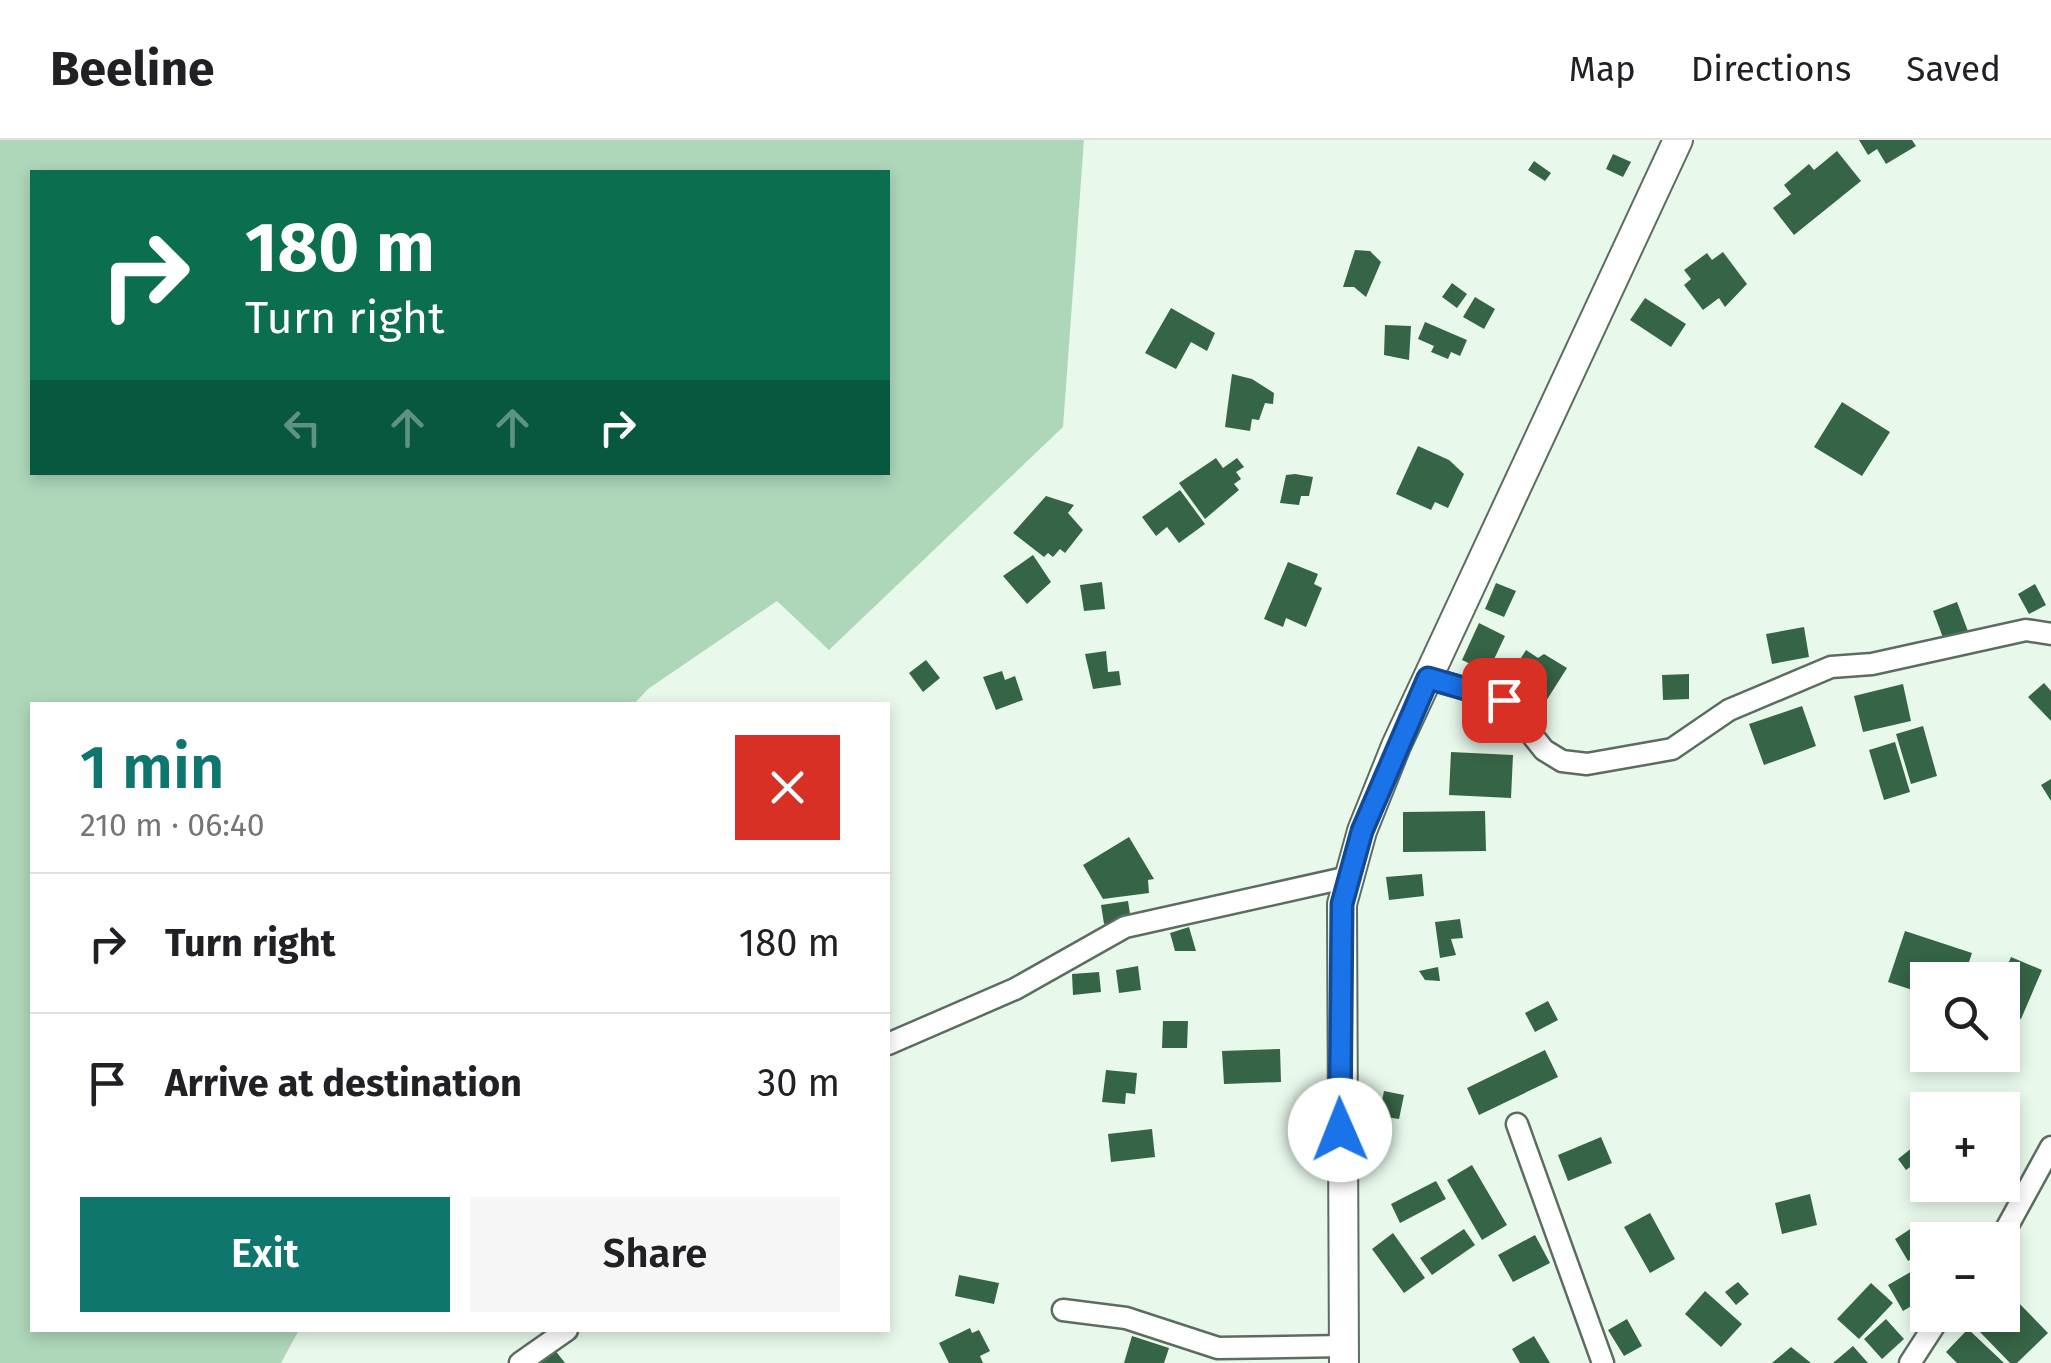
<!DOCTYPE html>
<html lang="en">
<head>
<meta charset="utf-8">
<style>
	:root { --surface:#fff; --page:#f6f6f6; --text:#202124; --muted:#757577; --line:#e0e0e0; --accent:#0f766e }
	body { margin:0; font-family:"Fira Sans",sans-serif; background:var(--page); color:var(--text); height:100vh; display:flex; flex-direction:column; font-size:38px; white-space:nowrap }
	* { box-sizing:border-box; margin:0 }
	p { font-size:32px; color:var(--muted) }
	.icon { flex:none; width:55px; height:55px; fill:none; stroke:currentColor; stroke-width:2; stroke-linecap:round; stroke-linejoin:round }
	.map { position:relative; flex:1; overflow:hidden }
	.panel { position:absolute; left:30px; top:562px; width:860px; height:630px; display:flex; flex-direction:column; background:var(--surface); border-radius:0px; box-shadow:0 5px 15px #0003 }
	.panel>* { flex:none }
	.top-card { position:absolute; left:30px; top:30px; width:860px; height:305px; border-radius:0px; box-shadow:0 5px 15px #0003; background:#0b6e4f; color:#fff; overflow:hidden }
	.fabs { position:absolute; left:1910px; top:822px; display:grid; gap:20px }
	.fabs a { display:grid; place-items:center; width:110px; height:110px; border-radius:0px; background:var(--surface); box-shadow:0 5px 15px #0003; font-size:50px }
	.pin { position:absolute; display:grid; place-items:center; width:85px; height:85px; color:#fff; margin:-42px; border-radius:20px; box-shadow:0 5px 15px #0006 }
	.me { position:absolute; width:110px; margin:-55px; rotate:359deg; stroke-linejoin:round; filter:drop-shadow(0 0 8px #0008) }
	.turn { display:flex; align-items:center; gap:35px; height:210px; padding:0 50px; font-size:45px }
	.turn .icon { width:130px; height:130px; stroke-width:2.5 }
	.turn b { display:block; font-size:70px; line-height:85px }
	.lanes { display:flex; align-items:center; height:95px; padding:0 50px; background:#0003; justify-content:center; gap:50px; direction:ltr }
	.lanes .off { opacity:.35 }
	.round { display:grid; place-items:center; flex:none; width:105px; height:105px; border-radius:0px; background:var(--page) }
	.headline { display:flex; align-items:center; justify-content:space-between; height:170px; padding:0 50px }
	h1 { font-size:60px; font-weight:600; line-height:75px; color:var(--accent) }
	.button { display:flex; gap:20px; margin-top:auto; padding:20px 50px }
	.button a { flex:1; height:115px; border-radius:0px; background:var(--accent); color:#fff; font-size:40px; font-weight:600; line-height:115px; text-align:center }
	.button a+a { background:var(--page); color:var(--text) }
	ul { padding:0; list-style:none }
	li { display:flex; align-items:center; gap:30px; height:140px; padding:0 50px; border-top:2px solid var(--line) }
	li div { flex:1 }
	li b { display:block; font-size:38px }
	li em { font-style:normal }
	header { display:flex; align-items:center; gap:60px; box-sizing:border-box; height:140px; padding:0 50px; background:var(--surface); border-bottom:2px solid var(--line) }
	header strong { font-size:48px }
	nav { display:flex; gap:55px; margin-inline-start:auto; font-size:35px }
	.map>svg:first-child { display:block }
	.green { fill:#aed7ba; fill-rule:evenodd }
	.building { fill:#366446 }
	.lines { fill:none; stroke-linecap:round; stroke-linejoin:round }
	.minor-casing { stroke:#5d6c62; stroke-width:25 }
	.tertiary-casing { stroke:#5d6c62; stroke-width:32 }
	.minor { stroke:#fff; stroke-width:20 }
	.tertiary { stroke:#fff; stroke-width:28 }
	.route-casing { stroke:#114b97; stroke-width:25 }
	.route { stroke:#1a73e8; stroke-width:18 }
</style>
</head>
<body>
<header>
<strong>Beeline</strong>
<nav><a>Map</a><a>Directions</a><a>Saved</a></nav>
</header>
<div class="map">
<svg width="2051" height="1223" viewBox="0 0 2051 1223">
	<rect width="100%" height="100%" fill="#e8f9ec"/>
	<path class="green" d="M0,0H1084L1063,287L829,510L777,461L648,549L633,565H32V1190H299L281,1223H0ZM32,32H888V332H32Z"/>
	<path class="building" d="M1859,0H1912L1916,6L1886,24L1877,9L1868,15Z
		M1837,11L1861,41L1794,95L1773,68L1791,54L1784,45L1809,24L1814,30Z
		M1613,14L1631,22L1623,37L1606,29Z
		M1534,21L1551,33L1545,41L1528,30Z
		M1355,110L1370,111L1381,122L1366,157L1354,147H1343Z
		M1723,112L1747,144L1725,167L1719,158L1703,170L1684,145L1691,139L1684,130L1707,113L1712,120Z
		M1452,143L1467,154L1457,168L1442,157Z
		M1475,157L1495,169L1484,189L1463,177Z
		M1645,158L1686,184L1671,207L1630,180Z
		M1171,168L1215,193L1207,211L1191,202L1176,229L1145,213Z
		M1425,182L1467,200L1460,216L1451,212L1448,219L1431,212L1434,206L1418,199Z
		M1385,185L1411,186L1409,220L1384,215Z
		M1232,234L1252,239L1274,253L1273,264L1265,263L1259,280L1252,279L1250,291L1225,287Z
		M1842,262L1890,292L1862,336L1814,307Z
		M1418,306L1449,320L1464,334L1448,368L1435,362L1431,370L1396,354Z
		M1216,318L1223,328L1237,318L1244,327L1236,332L1241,339L1234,344L1239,350L1205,379L1179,343Z
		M1295,334L1313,337L1309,356H1301L1299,365L1280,363L1286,335Z
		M1180,350L1205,384L1179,403L1167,387L1156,396L1142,377Z
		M1046,356L1074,365L1068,373L1083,390L1065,413L1060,409L1053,417L1048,413L1044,417L1013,393Z
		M1033,415L1051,442L1027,464L1003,436Z
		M1288,422L1318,434L1314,444L1322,448L1306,487L1286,478L1283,487L1264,479Z
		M1102,442L1105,469L1084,471L1080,445Z
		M1496,443L1516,451L1504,477L1485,469Z
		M2035,444L2046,465L2029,474L2018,454Z
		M1957,462L1969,494L1945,503L1933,471Z
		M1479,483L1505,496L1488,532L1462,520Z
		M1804,487L1809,517L1772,524L1766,494Z
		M1526,510L1538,518L1544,514L1567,528L1541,569L1504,545Z
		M1106,511L1108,532L1119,531L1121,545L1093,549L1085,514Z
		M926,520L940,538L923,552L909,533Z
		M1002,531L1005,540L1015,536L1023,560L996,570L983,537Z
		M1689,534V559L1663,560L1662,535Z
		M2044,543L2051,551V581L2028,557Z
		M1903,544L1911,581L1863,592L1854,556Z
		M1802,566L1816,606L1764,625L1749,584Z
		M1923,586L1937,636L1911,644L1896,594Z
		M1895,602L1910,652L1884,660L1869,610Z
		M1451,612L1513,615L1511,658L1449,655Z
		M2051,639V661L2041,645Z
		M1485,671L1486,711L1403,712V672Z
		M1129,697L1154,739L1148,740L1149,753L1103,759L1083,725Z
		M1422,734L1424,756L1389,760L1386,737Z
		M1128,761L1131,780L1104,784L1101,765Z
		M1460,779L1463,798L1451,799L1456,815L1440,818L1435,782Z
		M1189,787L1196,811H1175L1170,793Z
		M1905,791L1972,813L1963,840H1928V855L1888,842Z
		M2011,817L2042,830L2021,879L2002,871L2001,840Z
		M1138,826L1141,850L1119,853L1116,830Z
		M1438,827L1440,841L1425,840L1419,831Z
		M1099,832L1101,852L1073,855L1072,834Z
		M1548,861L1558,880L1535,892L1525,873Z
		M1163,881H1188L1187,908H1162Z
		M1280,909L1281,942L1224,944L1222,911Z
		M1545,910L1558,937L1479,975L1467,948Z
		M1106,930L1137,933L1135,954L1126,953L1125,964L1102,962Z
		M1384,951L1404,955L1399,979L1379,976Z
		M1152,989L1155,1017L1111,1022L1108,994Z
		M1601,997L1612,1023L1568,1041L1558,1015Z
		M1913,1007L1922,1018L1906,1030L1898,1019Z
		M1472,1025L1507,1085L1482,1100L1447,1040Z
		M1436,1041L1446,1059L1400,1083L1391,1064Z
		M1810,1054L1817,1085L1782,1094L1775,1063Z
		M1650,1073L1675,1119L1650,1133L1624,1087Z
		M1918,1084L1928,1109L1908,1121L1895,1099Z
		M1464,1089L1475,1105L1432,1135L1420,1118Z
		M1393,1093L1425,1138L1404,1153L1372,1109Z
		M1535,1095L1550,1123L1513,1142L1498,1115Z
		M1928,1122V1156L1903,1171L1888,1145Z
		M959,1135L999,1143L994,1164L955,1156Z
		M1738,1142L1749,1154L1736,1165L1725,1152Z
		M1871,1143L1893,1163L1859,1199L1837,1179Z
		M1705,1151L1742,1184L1721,1207L1685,1174Z
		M2014,1158L2048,1193L2017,1223H2010L1979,1191L1996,1175H2002Z
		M1627,1179L1642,1206L1624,1216L1608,1190Z
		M1886,1179L1904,1199L1882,1219L1864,1199Z
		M970,1188L972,1193L979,1190L990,1211L980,1216L983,1223H949L939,1203Z
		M1968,1189L2004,1223H1957L1946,1212Z
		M1132,1196L1169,1208L1164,1223H1124Z
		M1534,1196L1550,1223H1520L1512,1209Z
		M551,1205L565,1223H537L534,1219Z
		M1853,1206L1868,1223H1833Z
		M1791,1207L1811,1223H1772Z"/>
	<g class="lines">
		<defs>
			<path id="minor" d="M1428,538L1504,560L1544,610L1562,621L1587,624L1672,609L1729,570L1831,527L1872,524L2026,490L2051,494
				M888,904L1015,849L1125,787L1349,737
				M1517,984L1603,1223
				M2000,1100L2051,1007
				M1063,1170L1126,1178L1218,1208L1344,1206
				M520,1223L567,1190
				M1910,1223L1941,1175"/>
			<path id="tertiary" d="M1344,1223L1342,764L1362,691L1396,606L1678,0"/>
		</defs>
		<use href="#minor" class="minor-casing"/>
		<use href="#tertiary" class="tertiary-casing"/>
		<use href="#minor" class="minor"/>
		<use href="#tertiary" class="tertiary"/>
	</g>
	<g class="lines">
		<defs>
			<path id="route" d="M1340,990L1342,764L1362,691L1428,538L1504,560"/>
		</defs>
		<use href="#route" class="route-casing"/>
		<use href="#route" class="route"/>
	</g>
</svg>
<div class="fabs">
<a><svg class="icon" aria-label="search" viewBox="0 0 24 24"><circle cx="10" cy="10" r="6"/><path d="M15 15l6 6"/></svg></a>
<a>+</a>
<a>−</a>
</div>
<div class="pin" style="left:1504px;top:560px;background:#d93025"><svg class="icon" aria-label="arrive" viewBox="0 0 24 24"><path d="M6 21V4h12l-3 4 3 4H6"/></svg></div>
<svg class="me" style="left:1340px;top:990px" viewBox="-20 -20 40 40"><circle r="19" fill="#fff"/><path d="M0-13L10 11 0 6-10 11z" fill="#1a73e8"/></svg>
<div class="top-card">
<div class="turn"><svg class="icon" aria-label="right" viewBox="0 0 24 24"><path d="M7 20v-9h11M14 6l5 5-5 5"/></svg><div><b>180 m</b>Turn right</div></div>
<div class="lanes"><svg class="icon off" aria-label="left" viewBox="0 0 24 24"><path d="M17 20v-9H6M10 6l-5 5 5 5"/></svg><svg class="icon off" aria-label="ahead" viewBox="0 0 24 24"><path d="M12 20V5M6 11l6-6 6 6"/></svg><svg class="icon off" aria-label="ahead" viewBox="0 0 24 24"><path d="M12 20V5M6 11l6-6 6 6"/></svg><svg class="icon" aria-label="right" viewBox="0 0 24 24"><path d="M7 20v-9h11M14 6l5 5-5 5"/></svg></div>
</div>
<section class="panel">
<div class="headline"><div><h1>1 min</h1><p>210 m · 06:40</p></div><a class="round" style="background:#d93025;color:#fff"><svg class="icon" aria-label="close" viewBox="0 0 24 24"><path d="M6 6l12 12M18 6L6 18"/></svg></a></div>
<ul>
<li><svg class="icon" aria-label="right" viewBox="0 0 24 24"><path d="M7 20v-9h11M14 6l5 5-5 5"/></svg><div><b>Turn right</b></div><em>180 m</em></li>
<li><svg class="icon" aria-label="arrive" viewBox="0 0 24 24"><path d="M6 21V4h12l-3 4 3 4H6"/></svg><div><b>Arrive at destination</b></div><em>30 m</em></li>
</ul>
<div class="button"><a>Exit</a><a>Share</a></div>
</section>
</div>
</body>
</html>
